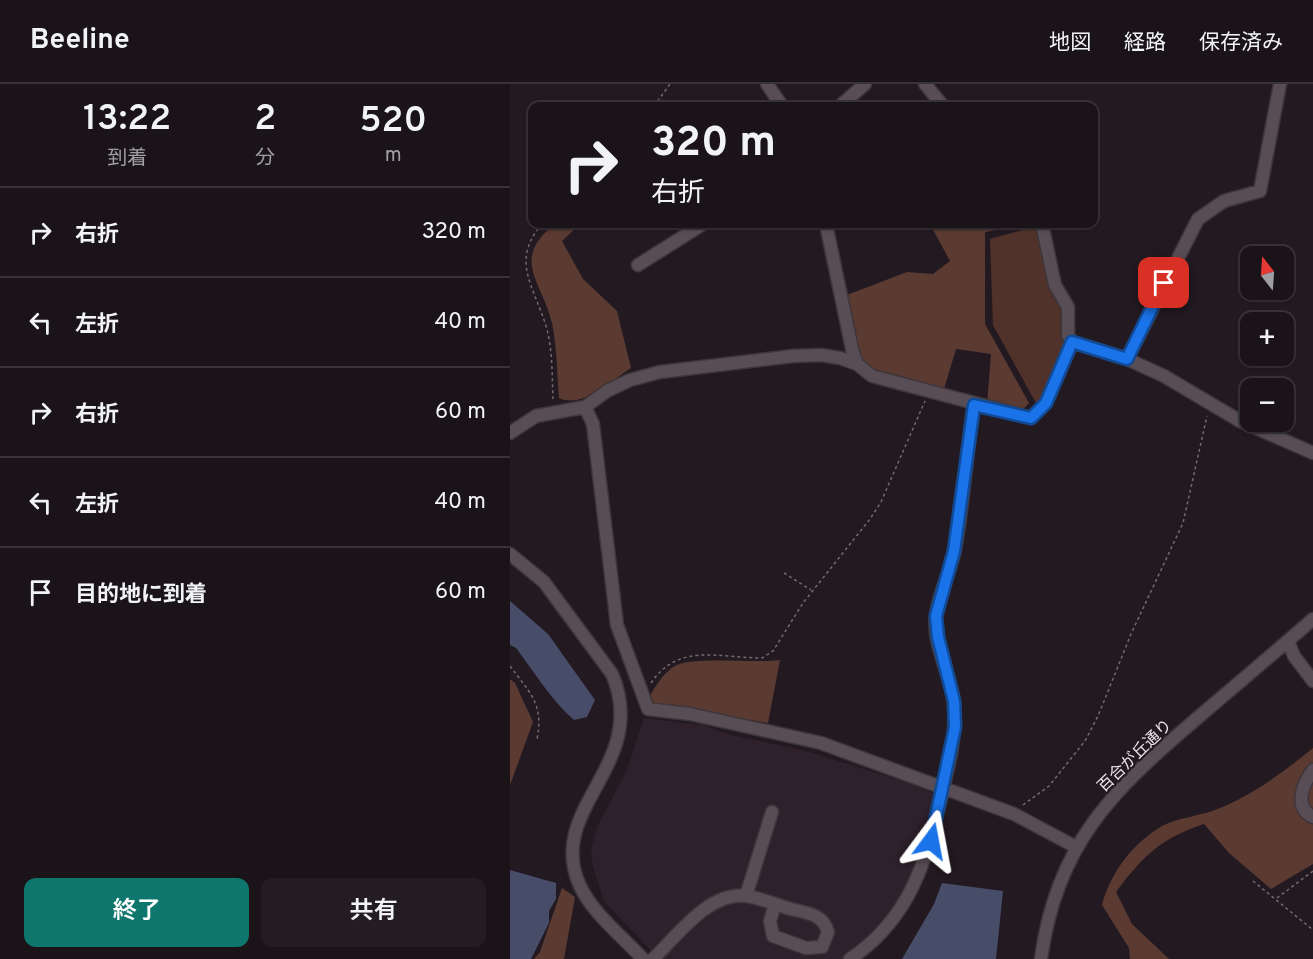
<!DOCTYPE html>
<html lang="ja">
<head>
<meta charset="utf-8">
<style>
	:root { --surface:#1a1419; --page:#231d22; --text:#f1f3f6; --muted:#9f9ea2; --line:#383338; --accent:#0f766e }
	body { margin:0; font-family:Overpass,"Noto Sans JP",sans-serif; background:var(--page); color:var(--text); height:100vh; display:flex; flex-direction:column; font-size:22px; white-space:nowrap }
	* { box-sizing:border-box; margin:0 }
	p { font-size:20px; color:var(--muted) }
	.icon { flex:none; width:33px; height:33px; fill:none; stroke:currentColor; stroke-width:2; stroke-linecap:round; stroke-linejoin:round }
	.map { position:relative; flex:1; overflow:hidden }
	.details { display:flex; flex-direction:column; background:var(--surface); width:510px }
	.details>* { flex:none }
	.banner { position:absolute; left:18px; top:18px; width:570px; height:126px; border-radius:12px; box-shadow:0 2px 4px #0004,0 0 0 2px var(--line); background:#1a1419; color:var(--text); overflow:hidden }
	.needle { width:39px; rotate:343deg }
	.buttons { position:absolute; left:730px; top:162px; display:grid; gap:12px }
	.buttons a { display:grid; place-items:center; width:54px; height:54px; border-radius:12px; background:var(--surface); box-shadow:0 2px 4px #0004,0 0 0 2px var(--line); font-size:30px }
	.pin { position:absolute; display:grid; place-items:center; width:51px; height:51px; color:#fff; margin:-26px; border-radius:12px; box-shadow:0 3px 9px #0006 }
	.me { position:absolute; width:66px; margin:-33px; rotate:13deg; stroke-linejoin:round; filter:drop-shadow(0 0 4px #0008) }
	.turn { display:flex; align-items:center; gap:21px; height:126px; padding:0 24px; font-size:27px }
	.turn .icon { width:78px; height:78px; stroke-width:2.5 }
	.turn b { display:block; font-size:42px; line-height:51px }
	.eta { display:flex; justify-content:space-evenly; align-items:center; height:102px; text-align:center }
	.eta b { font-size:36px; font-weight:600; line-height:42px }
	.cta { display:flex; gap:12px; margin-top:auto; padding:12px 24px }
	.cta a { flex:1; height:69px; border-radius:12px; background:var(--accent); color:#fff; font-size:24px; font-weight:600; line-height:69px; text-align:center }
	.cta a+a { background:var(--page); color:var(--text) }
	ul { padding:0; list-style:none }
	li { display:flex; align-items:center; gap:18px; height:90px; padding:0 24px; border-top:2px solid var(--line) }
	li div { flex:1 }
	li b { display:block; font-size:22px }
	li em { font-style:normal }
	header { display:flex; align-items:center; gap:36px; box-sizing:border-box; height:84px; padding:0 30px; background:var(--surface); border-bottom:2px solid var(--line) }
	header strong { font-size:28px }
	nav { display:flex; gap:33px; margin-inline-start:auto; font-size:21px }
	main { display:flex; flex:1; min-height:0 }
	.map>svg:first-child { display:block }
	.built { fill:#2f212c }
	.green { fill:#51322a }
	.forest { fill:#5b3a32 }
	.water { fill:#474c69 }
	.lines { fill:none; stroke-linecap:round; stroke-linejoin:round }
	.minor-casing { stroke:#3d363b; stroke-width:15 }
	.path { stroke:#736b71; stroke-width:1.5; stroke-dasharray:3 3; stroke-linecap:butt }
	.minor { stroke:#584d55; stroke-width:12 }
	.route-casing { stroke:#114b97; stroke-width:15 }
	.route { stroke:#1a73e8; stroke-width:10 }
	.labels { text-anchor:middle; stroke-width:4.5; stroke-linejoin:round; paint-order:stroke }
	.street-label { font-size:16px; fill:#ece6ea; stroke:#231a21 }
</style>
</head>
<body>
<header>
<strong>Beeline</strong>
<nav><a>地図</a><a>経路</a><a>保存済み</a></nav>
</header>
<main>
<section class="details">
<div class="eta">
<div><b>13:22</b><p>到着</p></div>
<div><b>2</b><p>分</p></div>
<div><b>520</b><p>m</p></div>
</div>
<ul>
<li><svg class="icon" aria-label="right" viewBox="0 0 24 24"><path d="M7 20v-9h11M14 6l5 5-5 5"/></svg><div><b>右折</b></div><em>320 m</em></li>
<li><svg class="icon" aria-label="left" viewBox="0 0 24 24"><path d="M17 20v-9H6M10 6l-5 5 5 5"/></svg><div><b>左折</b></div><em>40 m</em></li>
<li><svg class="icon" aria-label="right" viewBox="0 0 24 24"><path d="M7 20v-9h11M14 6l5 5-5 5"/></svg><div><b>右折</b></div><em>60 m</em></li>
<li><svg class="icon" aria-label="left" viewBox="0 0 24 24"><path d="M17 20v-9H6M10 6l-5 5 5 5"/></svg><div><b>左折</b></div><em>40 m</em></li>
<li><svg class="icon" aria-label="arrive" viewBox="0 0 24 24"><path d="M6 21V4h12l-3 4 3 4H6"/></svg><div><b>目的地に到着</b></div><em>60 m</em></li>
</ul>
<div class="cta"><a>終了</a><a>共有</a></div>
</section>
<div class="map">
<svg width="803" height="875" viewBox="0 0 803 875">
	<rect width="100%" height="100%" fill="#231a21"/>
	<path class="built" d="M134,634L192,641L221,651L296,667L405,701L426,711L406,791L372,845L336,875H149L94,817L83,782L81,766L88,741L117,686Z"/>
	<path class="green" d="M527,142L553,223L558,259L527,321L483,241L480,155Z"/>
	<path class="forest" d="M45,140H70L52,157L73,195L107,227L121,284C101,297 73,325 49,314C47,290 47,263 42,239C32,197 0,175 45,140Z
		M420,140H520L475,148V240L519,319L509,330L477,320L481,270L446,265L434,305L364,286L345,273L337,211L397,188L423,190L440,177Z
		M270,576L258,639L145,620L139,613C146,602 152,591 163,583C179,571 245,580 270,576Z
		M0,595L5,599L23,638L0,701Z
		M803,664V780L761,805L719,769L694,740C651,754 633,772 606,808L622,840L659,875H620L619,864L592,821C601,788 622,760 652,742C669,733 692,732 710,724C744,710 775,687 803,664Z
		M52,804L65,813L54,875H24L30,868Z"/>
	<path class="water" d="M0,517L38,550L85,616L77,633L64,636C41,616 25,589 6,564L0,561Z
		M0,786L46,799V815L39,827V839L21,875H0Z
		M432,799L493,807L486,875H392L424,820Z"/>
	<g class="lines">
		<defs>
			<path id="minor" d="M257,0L272,22
				M415,0L433,22
				M330,22L355,0
				M316,140L342,265L347,280
				M532,140L545,201L558,223V251L562,258L617,275L654,292L730,337L803,369
				M128,181L193,140
				M617,275L688,135L714,117L750,107L770,0
				M75,323L83,340L107,541L138,625L180,630L311,659L504,730L566,763
				M0,349L26,332L75,323L97,307L120,296L150,288L283,272L311,271L330,274L347,280L362,292L521,334L536,319L562,258
				M0,470L34,498L102,590C141,681 34,724 70,802C83,830 113,853 133,875
				M778,557L784,572L803,597
				M803,686C793,700 783,723 803,733
				M236,812L262,728
				M143,875C167,852 199,807 236,812C251,814 267,821 281,825C297,829 313,830 318,848L312,863L296,864L263,852L260,837L265,820
				M340,875C401,834 416,777 432,709C439,680 447,650 444,619C441,590 422,561 426,531C429,508 441,487 445,465C454,417 456,369 464,321
				M531,875C546,761 602,707 685,636C724,603 764,569 803,535"/>
		</defs>
		<use href="#minor" class="minor-casing"/>
		<path class="path" d="M144,22L160,0
			M32,140C0,177 24,202 36,242C43,266 42,293 43,317
			M274,489L301,506
			M0,582C20,609 34,620 27,655
			M141,599C169,558 208,574 252,574L263,567L293,519L360,435L371,418L415,317
			M513,721L539,702L575,657L588,632L621,550L673,439L697,332
			M743,797L803,846
			M767,814L803,787"/>
		<use href="#minor" class="minor"/>
	</g>
	<g class="lines">
		<defs>
			<path id="route" d="M421,757L445,643L444,617L428,553L426,532L444,467L464,321L521,334L536,319L562,258L617,275L654,199"/>
		</defs>
		<use href="#route" class="route-casing"/>
		<use href="#route" class="route"/>
	</g>
	<g class="labels">
		<g class="street-label">
			<text transform="translate(624 671) rotate(-44)" y="6">百合が丘通り</text>
		</g>
	</g>
</svg>
<div class="buttons">
<a><svg class="needle" viewBox="-14 -14 28 28"><path d="M0-13l5 13h-10z" fill="#e53935"/><path d="M0 13l5-13h-10z" fill="#9f9ea2"/></svg></a>
<a>+</a>
<a>−</a>
</div>
<div class="pin" style="left:654px;top:199px;background:#d93025"><svg class="icon" aria-label="arrive" viewBox="0 0 24 24"><path d="M6 21V4h12l-3 4 3 4H6"/></svg></div>
<svg class="me" style="left:421px;top:757px" viewBox="-20 -20 40 40"><path d="M0-17L14 15 0 8-14 15z" fill="#1a73e8" stroke="#fff" stroke-width="4"/></svg>
<div class="banner">
<div class="turn"><svg class="icon" aria-label="right" viewBox="0 0 24 24"><path d="M7 20v-9h11M14 6l5 5-5 5"/></svg><div><b>320 m</b>右折</div></div>
</div>
</div>
</main>
</body>
</html>
